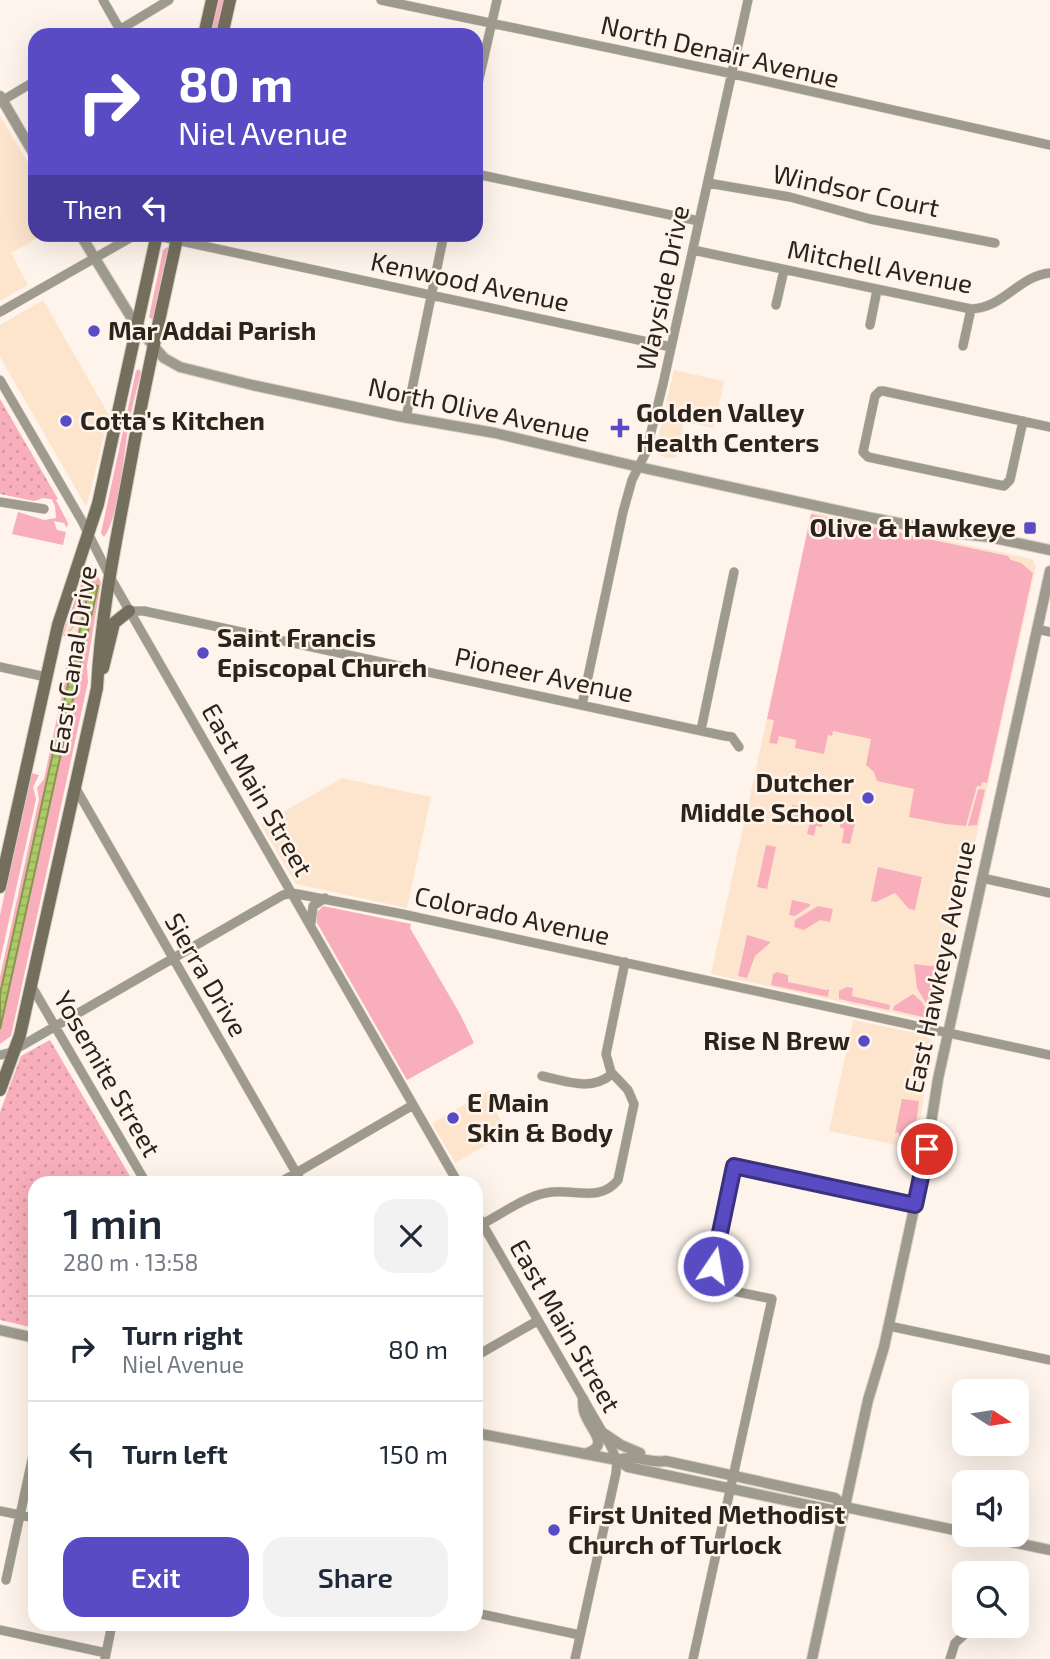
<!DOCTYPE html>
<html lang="en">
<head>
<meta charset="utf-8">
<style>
	:root { --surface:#fff; --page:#f2f2f3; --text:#1f2937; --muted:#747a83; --line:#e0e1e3; --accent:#594bc3 }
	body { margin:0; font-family:"Exo 2",sans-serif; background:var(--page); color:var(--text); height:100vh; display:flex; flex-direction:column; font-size:26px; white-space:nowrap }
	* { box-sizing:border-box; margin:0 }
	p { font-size:23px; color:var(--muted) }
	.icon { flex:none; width:38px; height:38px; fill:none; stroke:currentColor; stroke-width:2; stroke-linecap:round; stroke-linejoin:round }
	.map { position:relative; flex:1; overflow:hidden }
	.drawer { position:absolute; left:28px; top:1176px; width:455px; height:455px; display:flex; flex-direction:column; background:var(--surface); border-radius:21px; box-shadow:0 7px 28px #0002 }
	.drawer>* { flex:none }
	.guide { position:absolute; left:28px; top:28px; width:455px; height:214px; border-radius:21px; box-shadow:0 7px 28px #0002; background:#594bc3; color:#fff; overflow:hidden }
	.needle { width:46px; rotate:102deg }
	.fabs { position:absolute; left:952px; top:1379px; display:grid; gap:14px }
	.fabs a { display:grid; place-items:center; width:77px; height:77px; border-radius:14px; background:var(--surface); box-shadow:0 7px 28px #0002; font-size:35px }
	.pin { position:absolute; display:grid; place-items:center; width:60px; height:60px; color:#fff; margin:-30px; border:4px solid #fff; border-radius:50%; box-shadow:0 2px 7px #0007 }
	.me { position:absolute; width:77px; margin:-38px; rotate:12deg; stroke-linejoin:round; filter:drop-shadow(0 0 5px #0008) }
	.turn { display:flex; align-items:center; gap:24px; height:147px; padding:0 35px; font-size:32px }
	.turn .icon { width:91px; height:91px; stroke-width:2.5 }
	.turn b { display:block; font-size:49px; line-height:60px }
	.then { display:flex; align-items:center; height:66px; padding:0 35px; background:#0003; gap:14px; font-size:26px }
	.round { display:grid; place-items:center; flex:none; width:74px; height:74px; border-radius:21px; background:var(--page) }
	.summary { display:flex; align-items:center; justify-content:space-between; height:119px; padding:0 35px }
	h1 { font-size:42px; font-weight:600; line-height:52px }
	.action { display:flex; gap:14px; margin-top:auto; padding:14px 35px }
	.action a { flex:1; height:80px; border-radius:21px; background:var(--accent); color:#fff; font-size:28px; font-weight:600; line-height:80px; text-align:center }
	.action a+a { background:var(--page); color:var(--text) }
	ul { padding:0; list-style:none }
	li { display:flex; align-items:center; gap:21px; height:105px; padding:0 35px; border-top:2px solid var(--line) }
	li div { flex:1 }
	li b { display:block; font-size:26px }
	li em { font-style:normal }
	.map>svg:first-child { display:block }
	.built { fill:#fde5cd }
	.industrial { fill:url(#industrial-furrows) }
	.grass { fill:#f8afbb }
	.park { fill:url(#park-dots) }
	.water { fill:url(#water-rules); stroke:#879750; stroke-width:2 }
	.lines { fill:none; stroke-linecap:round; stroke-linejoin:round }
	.minor-casing { stroke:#d8cec5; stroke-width:10 }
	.tertiary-casing { stroke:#d8cec5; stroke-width:12 }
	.secondary-casing { stroke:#d8cec5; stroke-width:14 }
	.minor { stroke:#9e9a8e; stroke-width:9 }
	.tertiary { stroke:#9e9a8e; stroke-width:10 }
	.secondary { stroke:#746f5d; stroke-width:12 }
	.route-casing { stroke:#3a317f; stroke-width:18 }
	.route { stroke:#594bc3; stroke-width:12 }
	.poi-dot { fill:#594bc3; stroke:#fef4eb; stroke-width:2.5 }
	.labels { text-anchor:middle; stroke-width:5; stroke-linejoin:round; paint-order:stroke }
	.street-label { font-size:26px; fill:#2c231a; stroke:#fef4eb }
	.poi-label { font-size:26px; font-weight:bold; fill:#2c231a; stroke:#fef4eb; text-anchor:start }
</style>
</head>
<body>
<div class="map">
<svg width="1050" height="1659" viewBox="0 0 1050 1659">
	<defs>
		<pattern id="industrial-furrows" width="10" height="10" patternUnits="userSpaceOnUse" patternTransform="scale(1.75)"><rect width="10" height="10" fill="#fde5cd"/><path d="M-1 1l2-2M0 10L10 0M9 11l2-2" fill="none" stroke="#d9c4af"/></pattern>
		<pattern id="park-dots" width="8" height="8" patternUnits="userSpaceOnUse" patternTransform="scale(1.75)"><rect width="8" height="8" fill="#f8afbb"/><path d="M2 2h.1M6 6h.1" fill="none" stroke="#d596a0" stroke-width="1.8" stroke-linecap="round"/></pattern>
		<pattern id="water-rules" width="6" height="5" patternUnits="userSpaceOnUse" patternTransform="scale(1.75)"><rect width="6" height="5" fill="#aec967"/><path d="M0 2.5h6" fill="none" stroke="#96ac59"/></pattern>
	</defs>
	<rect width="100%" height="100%" fill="#fef4eb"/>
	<path class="built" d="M0,115L35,175V234L43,235L11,253L28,285L0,301Z
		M43,300L109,415L87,505L84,503L0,357V325Z
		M674,370L724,381L714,428L684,422L676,458H666L659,455L656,448Z
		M812,512L1028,558L1033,560L1036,566L937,1015L931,1021L711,974Z
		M342,778L431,797L407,908L296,884L261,825Z
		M853,1020L925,1035L932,1041L916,1149L829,1131Z
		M490,1090L499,1107L495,1110L508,1133L455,1163L432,1123Z"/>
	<path class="industrial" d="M71,613L81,616L76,639L63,636Z"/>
	<path class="grass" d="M218,0H225L218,35H210Z
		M167,247L169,248L153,320L149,317L163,250Z
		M139,369L141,372C136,393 130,414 127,436C123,462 119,516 104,537L101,533L136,371Z
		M52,500H56L68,523L67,528L64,523L54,521L57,530L66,532L63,545L12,534L18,512L44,520L56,518L55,506Z
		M811,514L1008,556L1011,560L1021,563L1033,573L987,783L982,782L981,786H977L966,826L946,824L909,817L914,789L877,781L874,772L866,765L871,739L833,731L832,736L828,735L824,754L795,748L796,740L779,736L777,744L769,743L774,720L767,719Z
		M91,565L101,582L87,666L88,682L11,1036L0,1044V1029L97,586L90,585L0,994V977L39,799L37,788L44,779L67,671L65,665L70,666L81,616L71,614L63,636V633L87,568Z
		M31,773L39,775L33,787L36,799L0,961V915Z
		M981,789L985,790L977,825L968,826L978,790Z
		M792,805L809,808L806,823L789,819Z
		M812,814L825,817L822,827L816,826L814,836L807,834Z
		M841,820L855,823L850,844L842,843L844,829L840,827Z
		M766,845L776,847L767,889L757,887Z
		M878,867L922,877L915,910L909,909L895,893L876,902L871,901Z
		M792,900L810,904V906L795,916L789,915Z
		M323,906L411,924L410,928L460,1014L474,1043L407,1080L317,923L316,913Z
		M818,906L833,909L830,922L820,920L804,930L794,927L795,920Z
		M747,935L771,942L755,956L747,978L738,976Z
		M914,964L930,966L947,964L936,1014L933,1015L917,988Z
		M777,972L788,975V982L826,990L829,989L828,997L771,985L773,974Z
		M847,987L853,988L852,996L890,1005L889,1010L839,999V991Z
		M913,994L922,1002L930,1016L927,1018L893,1010L894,1006Z
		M902,1099L919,1101L914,1141L900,1138L898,1132L895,1133Z"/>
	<path class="park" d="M0,399L58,499L56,500L43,498L34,501L0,494Z
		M50,1040L134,1183H35V1328L0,1320V1112L21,1056Z"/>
	<path class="water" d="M90,584L98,586L0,1029V994Z"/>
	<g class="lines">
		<defs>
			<path id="minor" d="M103,0L123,35
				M381,0L724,72L1050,145
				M111,35L169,0
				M476,92L497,0
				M0,102L35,81
				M476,174L699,221
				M708,183L790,197L870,219L995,243
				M153,235L671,347
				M693,250L971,309C1004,308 1018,276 1050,273
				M776,305L784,270
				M0,312L137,234
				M870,325L877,290
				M963,346L971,309
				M0,380L82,521L110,577L458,1183
				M406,418L444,234
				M1023,421L1010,480L1004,486L868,457L863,452L875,396L880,391H883L1050,427
				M0,502L44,509
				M129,611H144L725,736L732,737L739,747
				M1037,629L1050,632
				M0,667L46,677
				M582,705L623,512L632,480L646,452L663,384L748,0
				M701,730L734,572
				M75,787L302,1183
				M982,878L1050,893
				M311,923L313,906L325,898
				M31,985L146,1183
				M0,1055L9,1053L283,895L292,893L402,914L1050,1055
				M542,1076C566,1081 591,1092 612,1074
				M279,1183L413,1105
				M476,1213L610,1445L617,1460L616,1473L575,1659
				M482,1224C502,1214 524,1197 546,1193C571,1187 599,1204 618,1180L634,1104L628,1090L611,1072L606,1054L625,962
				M889,1326L1050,1360
				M476,1356L537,1321
				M0,1511L35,1518
				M6,1580L35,1446
				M476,1613L580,1635
				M0,1630L106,1653
				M105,1659L112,1624
				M693,1659L772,1299L709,1286L734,1166L915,1205
				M950,1659L955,1643L964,1635"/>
			<path id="tertiary" d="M0,96L35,156
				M80,234L137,327L164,358L180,367L252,385L397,416L495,433L639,467L872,518L945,532L989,537L1050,550
				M0,1330L35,1338
				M583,1399C583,1403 583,1407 584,1411C588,1428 614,1446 584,1454
				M476,1433L617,1460L628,1467L832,1510L845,1507L964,1532
				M603,1433L621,1445L640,1453
				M617,1460C638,1453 647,1464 666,1461L835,1498L845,1507
				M978,1535L1050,1550
				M812,1659L868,1400L884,1347L927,1149L938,1079L1050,571"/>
			<path id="secondary" d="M204,35L212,0
				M222,35L230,0
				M103,668L114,623L129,611
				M0,887L58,625L98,504L157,234
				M0,1090L20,1035L97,688C101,609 118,532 132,455C145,381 162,308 178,234"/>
		</defs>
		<use href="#minor" class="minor-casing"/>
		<use href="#tertiary" class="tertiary-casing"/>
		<use href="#secondary" class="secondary-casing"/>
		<use href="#minor" class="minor"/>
		<use href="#tertiary" class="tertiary"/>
		<use href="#secondary" class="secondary"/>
	</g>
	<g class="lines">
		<defs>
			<path id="route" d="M713,1266L734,1166L915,1205L927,1149"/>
		</defs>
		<use href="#route" class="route-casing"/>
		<use href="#route" class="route"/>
	</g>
	<g class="poi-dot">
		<circle cx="94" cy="331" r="7"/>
		<circle cx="66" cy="421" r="7"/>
		<path d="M616.5 417.5h7v7h7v7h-7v7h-7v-7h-7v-7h7z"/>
		<rect x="1023" y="521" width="14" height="14" rx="3.5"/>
		<circle cx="203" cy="653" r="7"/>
		<circle cx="868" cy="798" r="7"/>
		<circle cx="864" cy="1041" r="7"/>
		<circle cx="453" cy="1118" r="7"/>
		<circle cx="554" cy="1530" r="7"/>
	</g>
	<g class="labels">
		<g class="street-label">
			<text transform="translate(720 52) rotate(13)" y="9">North Denair Avenue</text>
			<text transform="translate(856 191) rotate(12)" y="9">Windsor Court</text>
			<text transform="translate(880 267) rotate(11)" y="9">Mitchell Avenue</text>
			<text transform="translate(470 282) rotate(12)" y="9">Kenwood Avenue</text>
			<text transform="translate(663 288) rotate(-78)" y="9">Wayside Drive</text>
			<text transform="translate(479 410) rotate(12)" y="9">North Olive Avenue</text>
			<text transform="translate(73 660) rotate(-81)" y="9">East Canal Drive</text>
			<text transform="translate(544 675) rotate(12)" y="9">Pioneer Avenue</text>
			<text transform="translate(257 790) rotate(60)" y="9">East Main Street</text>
			<text transform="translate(512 916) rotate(12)" y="9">Colorado Avenue</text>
			<text transform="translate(940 967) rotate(-78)" y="9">East Hawkeye Avenue</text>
			<text transform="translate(206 975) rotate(60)" y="9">Sierra Drive</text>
			<text transform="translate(107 1074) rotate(60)" y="9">Yosemite Street</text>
			<text transform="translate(565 1326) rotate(60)" y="9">East Main Street</text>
		</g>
		<g class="poi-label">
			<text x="108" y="340">Mar Addai Parish</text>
			<text x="636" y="422">Golden Valley<tspan x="636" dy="30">Health Centers</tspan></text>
			<text x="80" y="430">Cotta's Kitchen</text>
			<text x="1016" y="537" text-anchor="end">Olive &amp; Hawkeye</text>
			<text x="217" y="647">Saint Francis<tspan x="217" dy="30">Episcopal Church</tspan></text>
			<text x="854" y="792" text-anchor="end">Dutcher<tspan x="854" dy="30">Middle School</tspan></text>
			<text x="850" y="1050" text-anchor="end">Rise N Brew</text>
			<text x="467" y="1112">E Main<tspan x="467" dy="30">Skin &amp; Body</tspan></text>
			<text x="568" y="1524">First United Methodist<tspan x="568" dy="30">Church of Turlock</tspan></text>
		</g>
	</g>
</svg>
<div class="fabs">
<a><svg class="needle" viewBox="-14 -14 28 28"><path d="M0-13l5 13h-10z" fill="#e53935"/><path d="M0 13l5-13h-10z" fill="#747a83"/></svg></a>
<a><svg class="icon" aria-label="sound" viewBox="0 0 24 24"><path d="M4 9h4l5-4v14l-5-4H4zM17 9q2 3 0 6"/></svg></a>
<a><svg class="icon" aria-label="search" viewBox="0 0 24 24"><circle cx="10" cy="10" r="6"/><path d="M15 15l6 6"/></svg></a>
</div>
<div class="pin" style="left:927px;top:1149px;background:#d93025"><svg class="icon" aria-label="arrive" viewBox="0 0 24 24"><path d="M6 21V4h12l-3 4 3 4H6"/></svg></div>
<svg class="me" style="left:713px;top:1266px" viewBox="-20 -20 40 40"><circle r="17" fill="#594bc3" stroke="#fff" stroke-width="3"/><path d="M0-11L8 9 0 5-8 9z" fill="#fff"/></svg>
<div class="guide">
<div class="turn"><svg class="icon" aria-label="right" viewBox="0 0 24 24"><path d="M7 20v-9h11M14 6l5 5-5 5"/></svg><div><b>80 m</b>Niel Avenue</div></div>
<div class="then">Then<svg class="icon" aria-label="left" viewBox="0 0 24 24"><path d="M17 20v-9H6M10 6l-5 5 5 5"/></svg></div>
</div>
<section class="drawer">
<div class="summary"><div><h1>1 min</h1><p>280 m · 13:58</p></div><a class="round"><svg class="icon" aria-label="close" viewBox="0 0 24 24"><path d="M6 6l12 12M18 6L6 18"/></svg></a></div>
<ul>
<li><svg class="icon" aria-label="right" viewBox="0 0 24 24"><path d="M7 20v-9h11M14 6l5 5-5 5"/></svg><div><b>Turn right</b><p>Niel Avenue</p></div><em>80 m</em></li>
<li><svg class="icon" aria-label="left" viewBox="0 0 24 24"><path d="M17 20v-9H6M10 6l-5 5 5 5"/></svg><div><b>Turn left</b></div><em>150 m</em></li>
</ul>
<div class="action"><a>Exit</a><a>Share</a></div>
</section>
</div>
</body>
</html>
